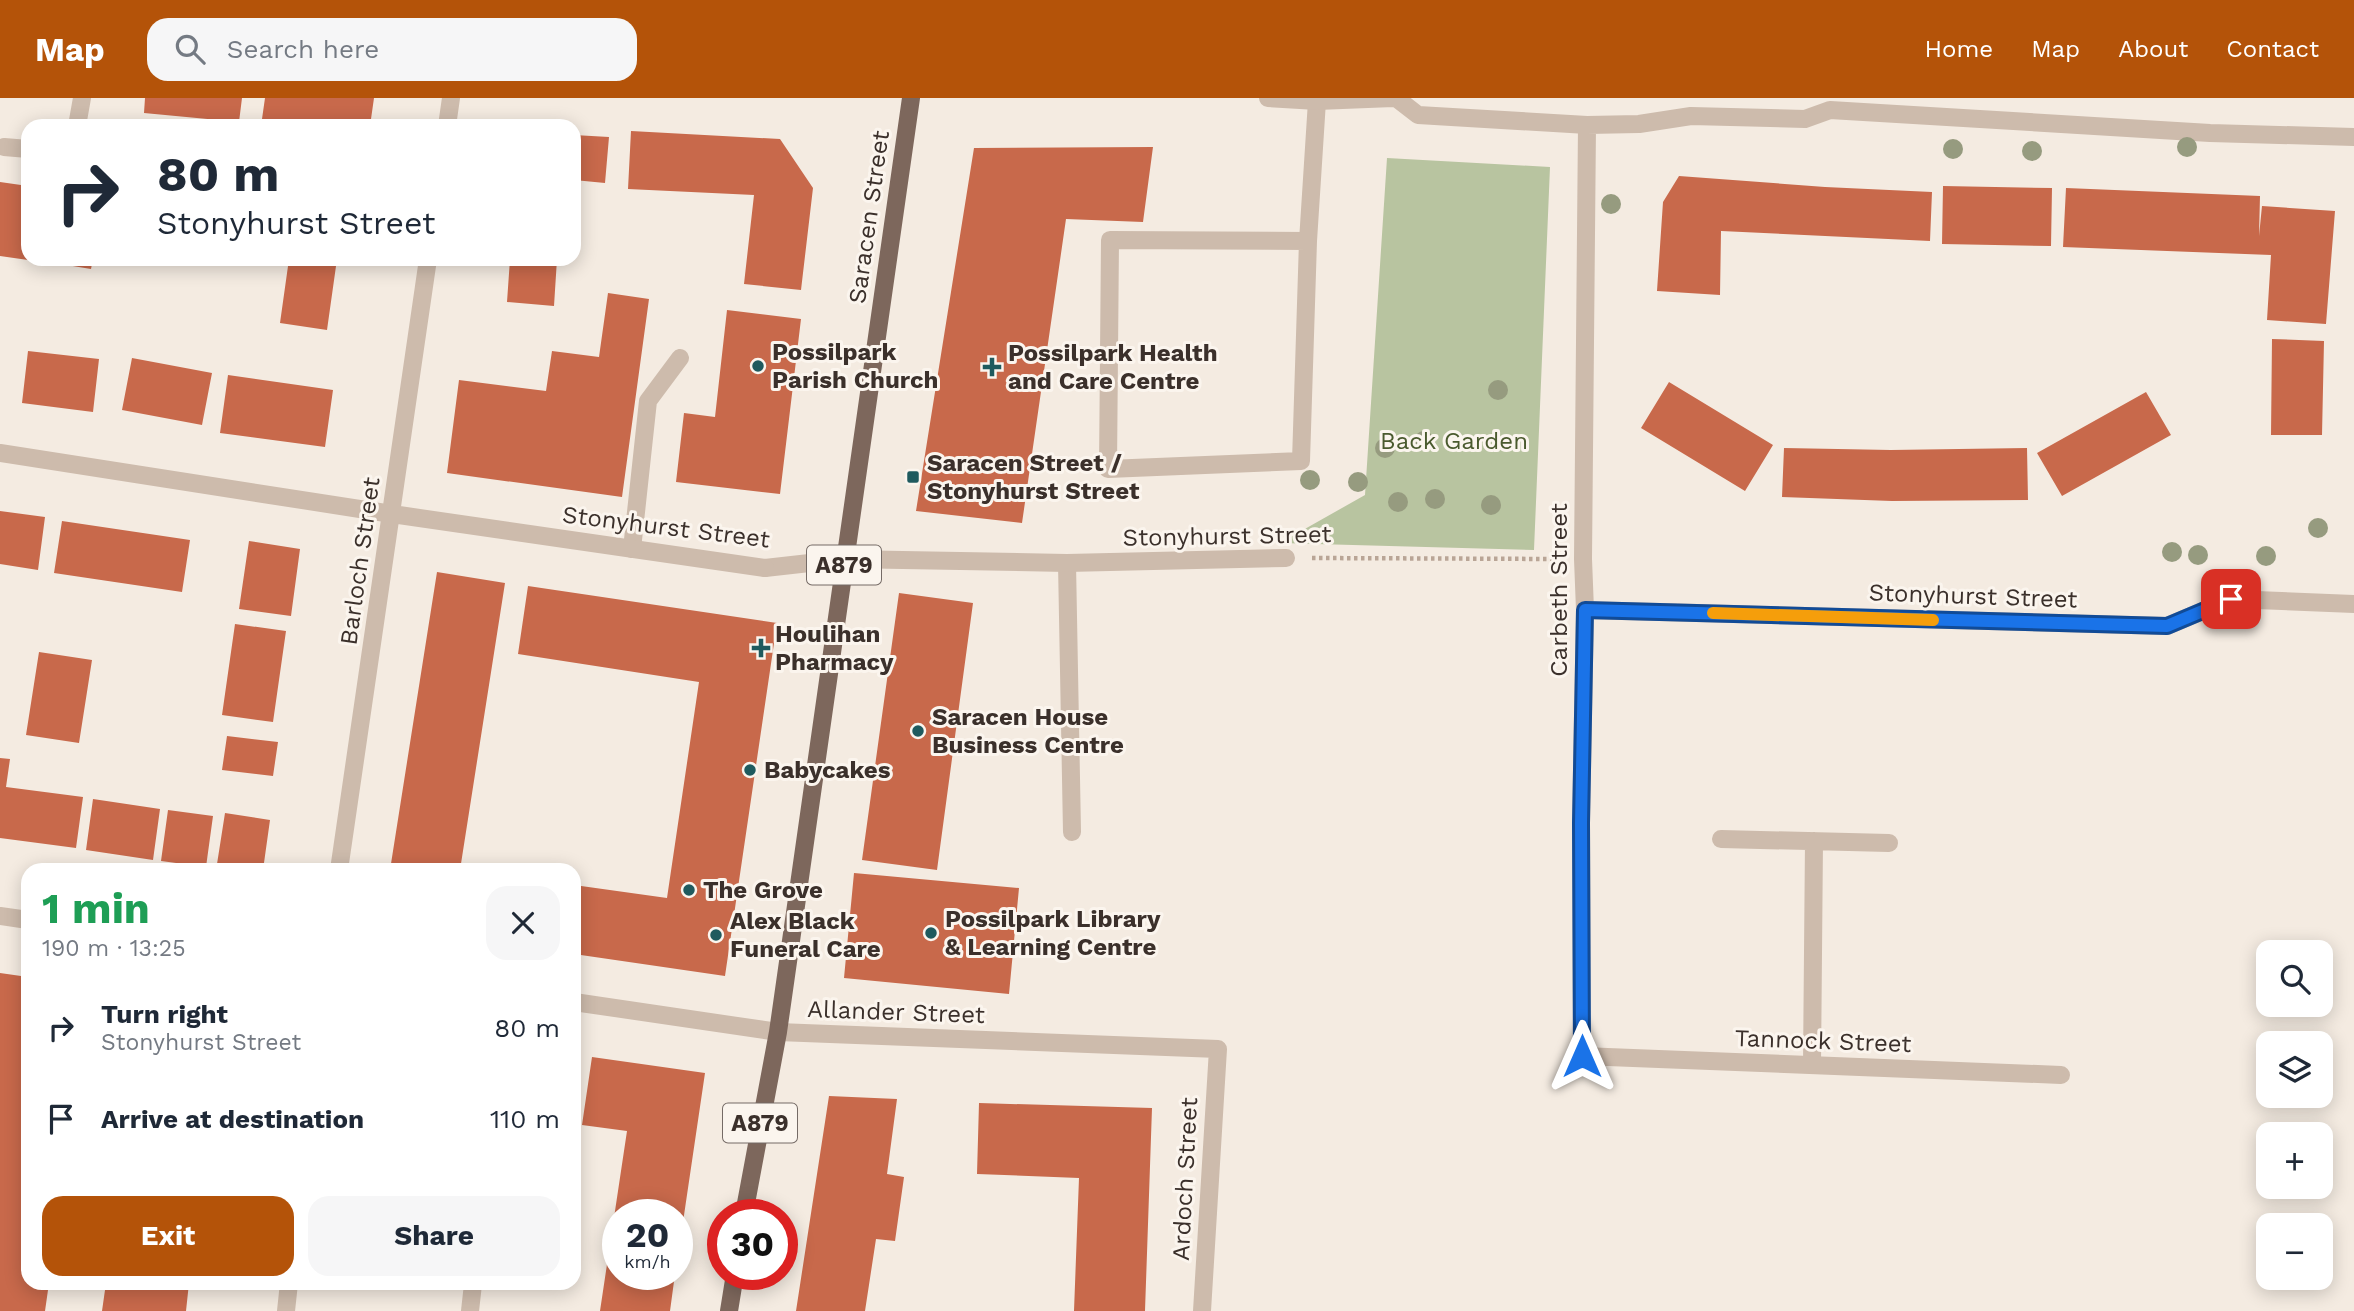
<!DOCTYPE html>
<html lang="en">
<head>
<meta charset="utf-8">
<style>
	:root { --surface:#fff; --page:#f6f6f7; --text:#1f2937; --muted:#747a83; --accent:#b45309 }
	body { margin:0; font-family:"Work Sans",sans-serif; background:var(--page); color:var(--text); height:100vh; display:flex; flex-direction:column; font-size:26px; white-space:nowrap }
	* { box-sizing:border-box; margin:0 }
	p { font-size:23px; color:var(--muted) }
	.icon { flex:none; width:38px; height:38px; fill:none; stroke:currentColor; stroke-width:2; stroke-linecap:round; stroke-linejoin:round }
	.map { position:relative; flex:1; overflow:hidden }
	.drawer { position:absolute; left:21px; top:765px; width:560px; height:427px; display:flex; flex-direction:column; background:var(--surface); border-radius:21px; box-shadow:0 4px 18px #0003 }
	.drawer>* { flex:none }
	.banner { position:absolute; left:21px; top:21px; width:560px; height:147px; border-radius:21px; box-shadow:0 4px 18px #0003; background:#fff; color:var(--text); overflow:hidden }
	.controls { position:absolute; left:2256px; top:842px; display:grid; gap:14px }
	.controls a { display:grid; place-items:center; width:77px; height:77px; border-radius:14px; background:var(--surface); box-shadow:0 4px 18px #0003; font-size:35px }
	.speed { position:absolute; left:602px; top:1101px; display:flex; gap:14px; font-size:35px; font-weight:700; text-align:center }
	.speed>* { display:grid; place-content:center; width:91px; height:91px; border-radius:50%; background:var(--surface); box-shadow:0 4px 18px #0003; line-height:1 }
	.speed small { font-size:18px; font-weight:400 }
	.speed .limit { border:10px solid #d22; background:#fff; color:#111 }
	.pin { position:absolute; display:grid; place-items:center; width:60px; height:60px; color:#fff; margin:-30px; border-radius:14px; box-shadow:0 4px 10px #0006 }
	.me { position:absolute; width:77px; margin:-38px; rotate:0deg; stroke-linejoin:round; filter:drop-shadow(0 0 5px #0008) }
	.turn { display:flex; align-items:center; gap:24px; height:147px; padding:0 21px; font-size:32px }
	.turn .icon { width:91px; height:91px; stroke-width:2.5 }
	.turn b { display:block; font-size:49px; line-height:60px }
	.round { display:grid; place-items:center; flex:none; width:74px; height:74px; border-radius:21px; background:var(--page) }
	.summary { display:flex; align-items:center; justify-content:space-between; height:119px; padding:0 21px }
	h1 { font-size:42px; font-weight:700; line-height:52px; color:#1e9e55 }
	.primary-button { display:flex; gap:14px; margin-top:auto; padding:14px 21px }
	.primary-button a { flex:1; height:80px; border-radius:21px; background:var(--accent); color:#fff; font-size:28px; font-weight:700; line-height:80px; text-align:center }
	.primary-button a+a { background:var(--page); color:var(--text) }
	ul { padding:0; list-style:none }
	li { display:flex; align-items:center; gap:21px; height:91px; padding:0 21px }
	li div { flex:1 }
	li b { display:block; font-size:26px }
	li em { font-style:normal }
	header { display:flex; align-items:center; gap:42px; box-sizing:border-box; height:98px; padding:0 35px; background:var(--accent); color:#fff }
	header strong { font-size:33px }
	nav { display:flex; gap:38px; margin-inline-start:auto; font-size:24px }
	.search { width:490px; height:63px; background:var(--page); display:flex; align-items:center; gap:18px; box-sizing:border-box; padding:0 24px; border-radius:21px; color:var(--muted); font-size:26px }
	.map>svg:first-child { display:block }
	.green { fill:#b8c4a0 }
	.building { fill:#c8694b }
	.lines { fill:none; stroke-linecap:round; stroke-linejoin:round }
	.path { stroke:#b9a596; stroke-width:4.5; stroke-dasharray:3.5 3.5; stroke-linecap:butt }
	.service { stroke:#cdbbac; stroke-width:18 }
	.pedestrian { stroke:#cdbbac; stroke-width:18 }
	.minor { stroke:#cdbbac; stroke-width:18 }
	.primary { stroke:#7d675c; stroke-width:18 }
	.tree { fill:#969b7f }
	.route-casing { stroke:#114b97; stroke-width:18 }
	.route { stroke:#1a73e8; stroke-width:12 }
	.slow { stroke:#f59e0b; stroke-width:12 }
	.poi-dot { fill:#1f5a5e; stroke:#fbf5ee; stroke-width:2.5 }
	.labels { text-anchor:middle; stroke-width:6; stroke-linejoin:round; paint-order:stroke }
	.shield { fill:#fbf5ee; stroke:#756b66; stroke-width:2 }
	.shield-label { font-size:23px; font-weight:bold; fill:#3b302b }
	.street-label { font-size:24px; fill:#3b302b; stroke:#fbf5ee }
	.poi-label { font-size:24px; font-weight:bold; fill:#3b302b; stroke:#fbf5ee; text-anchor:start }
	.park-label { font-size:24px; fill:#4a5a2e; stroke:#fbf5ee }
</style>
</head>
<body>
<header>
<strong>Map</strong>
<div class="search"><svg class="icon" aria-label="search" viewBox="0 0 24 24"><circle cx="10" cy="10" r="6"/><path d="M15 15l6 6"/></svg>Search here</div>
<nav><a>Home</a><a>Map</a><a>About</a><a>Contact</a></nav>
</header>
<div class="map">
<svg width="2354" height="1213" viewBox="0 0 2354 1213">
	<rect width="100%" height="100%" fill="#f4ebe1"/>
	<path class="green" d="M1387,60L1550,69L1534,452L1280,445L1365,397Z"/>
	<path class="building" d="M145,0H242L239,24L144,15Z
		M265,0H374L370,28H261Z
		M631,33L780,41L813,90L801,192L744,186L754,97L628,91Z
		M574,37L609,39L605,85L574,82Z
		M1153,49L1143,124L1066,121L1022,425L916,413L974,50Z
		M1679,78L1825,89L1932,94L1930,143L1721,133L1720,197L1657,193L1663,104Z
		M0,84L28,88V162L0,158Z
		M1943,88L2052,90L2051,148L1942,146Z
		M2066,90L2260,98L2259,138L2262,108L2335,113L2326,226L2267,222L2271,157L2063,149Z
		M30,161H93L91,171Z
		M289,161H337L327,232L280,225Z
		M510,161H557L554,208L507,204Z
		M608,195L649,201L622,399L447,375L459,282L546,293L552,253L599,259Z
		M727,212L801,221L780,396L676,384L684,315L715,319Z
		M2272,241L2324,243L2322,337H2271Z
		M28,253L99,261L93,314L22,305Z
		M132,260L212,275L202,327L122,312Z
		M228,277L333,292L325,349L220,335Z
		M1669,284L1773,347L1745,393L1641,330Z
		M2146,294L2171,337L2062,398L2037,355Z
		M1784,350L1891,352L2027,350L2028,402L1892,403L1782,399Z
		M0,413L45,419L38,472L0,466Z
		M62,423L190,442L182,494L54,475Z
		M249,443L300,451L291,518L239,511Z
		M437,474L505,485L460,772H390Z
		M528,488L777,525L725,878L574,856V787L667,800L699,584L518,556Z
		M899,495L973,505L937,772L862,762Z
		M235,526L286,533L273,624L222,617Z
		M39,554L92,562L79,645L26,637Z
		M227,638L278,644L273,678L222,672Z
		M0,660L10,661L6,689L83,699L76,750L0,740Z
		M93,701L160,711L153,762L86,752Z
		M168,712L213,718L206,769L161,763Z
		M225,715L270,722L263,772L217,766Z
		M854,775L1019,790L1009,896L844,880Z
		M0,875L28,879V1185H49L45,1213H0Z
		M592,959L705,975L679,1151L677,1116H618V1176H675L670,1213H600L627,1033L582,1027Z
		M829,998L897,1001L887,1076L904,1079L895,1143L876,1141L865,1213H796Z
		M979,1005L1152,1010L1145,1213H1074L1079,1080L977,1076Z
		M106,1185H189L186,1213H102Z"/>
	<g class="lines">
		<path class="path" d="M1312,460L1555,461"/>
		<path class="service" d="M1308,143L1110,142L1108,371L1301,363L1308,143L1317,3
			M632,451L648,303L680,260
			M1067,465L1072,734
			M1721,741L1889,745
			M1812,967L1814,743
			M470,1213L473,1186"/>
		<path class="pedestrian" d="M765,470L845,461"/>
		<path class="minor" d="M1268,0L1317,3L1393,0
			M1396,0L1418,17L1587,27L1639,26L1691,18L1805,21L1830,12L2210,35L2354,39
			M1587,27L1583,461L1585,512L1581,725L1582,958L2061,977
			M77,28L82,0
			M447,28L451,0
			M4,49L28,51
			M0,355L392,416L765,470
			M845,461L1067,465L1286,460
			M1585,512L2167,528L2231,501L2354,506
			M339,772L428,161
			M0,818L28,822
			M574,904L778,934L1218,951L1202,1213
			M286,1213L289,1185"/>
		<path class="primary" d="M744,1116L778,934L911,0
			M729,1213L735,1176"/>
	</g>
	<g class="tree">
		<circle cx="2187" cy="49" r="10"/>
		<circle cx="1953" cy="51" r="10"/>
		<circle cx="2032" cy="53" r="10"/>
		<circle cx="1611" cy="106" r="10"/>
		<circle cx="1498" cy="292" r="10"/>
		<circle cx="1424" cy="343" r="10"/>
		<circle cx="1385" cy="350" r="10"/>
		<circle cx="1310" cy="382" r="10"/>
		<circle cx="1358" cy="384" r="10"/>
		<circle cx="1435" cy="401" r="10"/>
		<circle cx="1398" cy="404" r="10"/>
		<circle cx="1491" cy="407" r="10"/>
		<circle cx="2318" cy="430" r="10"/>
		<circle cx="2172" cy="454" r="10"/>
		<circle cx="2198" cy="457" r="10"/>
		<circle cx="2266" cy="458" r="10"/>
	</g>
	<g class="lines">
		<defs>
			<path id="route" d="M1582,958L1581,725L1585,512L2167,528L2231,501"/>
		</defs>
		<use href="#route" class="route-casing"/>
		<use href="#route" class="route"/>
		<path class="slow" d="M1713,515L1933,522"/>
	</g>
	<g class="poi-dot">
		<circle cx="758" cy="268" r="7"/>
		<path d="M988.5 258.5h7v7h7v7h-7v7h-7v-7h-7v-7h7z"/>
		<rect x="906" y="372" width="14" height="14" rx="3.5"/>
		<path d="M757.5 539.5h7v7h7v7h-7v7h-7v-7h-7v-7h7z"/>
		<circle cx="918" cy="633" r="7"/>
		<circle cx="750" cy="672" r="7"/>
		<circle cx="689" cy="792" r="7"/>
		<circle cx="931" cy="835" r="7"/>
		<circle cx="716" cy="837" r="7"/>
	</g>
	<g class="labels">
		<g class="shield">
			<rect x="807" y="447.5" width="74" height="39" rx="5"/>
			<rect x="723" y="1005.5" width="74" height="39" rx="5"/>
		</g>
		<g class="shield-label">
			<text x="844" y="475">A879</text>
			<text x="760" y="1033">A879</text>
		</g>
		<g class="street-label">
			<text transform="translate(869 119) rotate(-82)" y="8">Saracen Street</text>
			<text transform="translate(666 429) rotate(7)" y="8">Stonyhurst Street</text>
			<text transform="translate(1227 438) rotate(-1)" y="8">Stonyhurst Street</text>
			<text transform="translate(360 463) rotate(-82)" y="8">Barloch Street</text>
			<text transform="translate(1559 492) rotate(-90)" y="8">Carbeth Street</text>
			<text transform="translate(1973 498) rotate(2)" y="8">Stonyhurst Street</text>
			<text transform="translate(896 914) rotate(2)" y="8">Allander Street</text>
			<text transform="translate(1823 943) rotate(2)" y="8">Tannock Street</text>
			<text transform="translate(1185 1081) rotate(-87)" y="8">Ardoch Street</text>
		</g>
		<g class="poi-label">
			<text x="772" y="262">Possilpark<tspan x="772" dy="28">Parish Church</tspan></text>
			<text x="1008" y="263">Possilpark Health<tspan x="1008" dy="28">and Care Centre</tspan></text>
			<text x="927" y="373">Saracen Street /<tspan x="927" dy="28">Stonyhurst Street</tspan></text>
			<text x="775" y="544">Houlihan<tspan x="775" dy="28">Pharmacy</tspan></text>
			<text x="932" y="627">Saracen House<tspan x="932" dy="28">Business Centre</tspan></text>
			<text x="764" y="680">Babycakes</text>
			<text x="703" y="800">The Grove</text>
			<text x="945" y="829">Possilpark Library<tspan x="945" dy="28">&amp; Learning Centre</tspan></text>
			<text x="730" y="831">Alex Black<tspan x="730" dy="28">Funeral Care</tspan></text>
		</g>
		<g class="park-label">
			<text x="1454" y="351">Back Garden</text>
		</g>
	</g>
</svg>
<div class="controls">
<a><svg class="icon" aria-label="search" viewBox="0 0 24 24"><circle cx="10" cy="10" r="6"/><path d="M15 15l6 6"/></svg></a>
<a><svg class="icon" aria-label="layers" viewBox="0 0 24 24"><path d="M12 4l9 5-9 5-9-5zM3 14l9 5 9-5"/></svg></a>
<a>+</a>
<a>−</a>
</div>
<div class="speed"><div>20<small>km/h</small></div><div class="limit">30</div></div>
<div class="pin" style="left:2231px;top:501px;background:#d93025"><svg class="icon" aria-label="arrive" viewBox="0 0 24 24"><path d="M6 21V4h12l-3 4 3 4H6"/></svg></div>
<svg class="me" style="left:1582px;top:958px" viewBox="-20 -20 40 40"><path d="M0-17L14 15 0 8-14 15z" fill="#1a73e8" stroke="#fff" stroke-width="4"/></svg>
<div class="banner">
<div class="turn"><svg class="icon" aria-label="right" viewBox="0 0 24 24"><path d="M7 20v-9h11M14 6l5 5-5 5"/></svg><div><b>80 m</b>Stonyhurst Street</div></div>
</div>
<section class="drawer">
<div class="summary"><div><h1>1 min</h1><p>190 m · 13:25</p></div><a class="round"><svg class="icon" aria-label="close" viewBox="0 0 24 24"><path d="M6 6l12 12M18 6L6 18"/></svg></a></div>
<ul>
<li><svg class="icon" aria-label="right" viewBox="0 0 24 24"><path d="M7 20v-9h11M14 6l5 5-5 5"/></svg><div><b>Turn right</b><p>Stonyhurst Street</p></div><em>80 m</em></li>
<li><svg class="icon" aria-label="arrive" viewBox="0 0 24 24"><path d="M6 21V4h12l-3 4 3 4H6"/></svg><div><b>Arrive at destination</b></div><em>110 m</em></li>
</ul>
<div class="primary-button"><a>Exit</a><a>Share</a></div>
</section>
</div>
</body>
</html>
